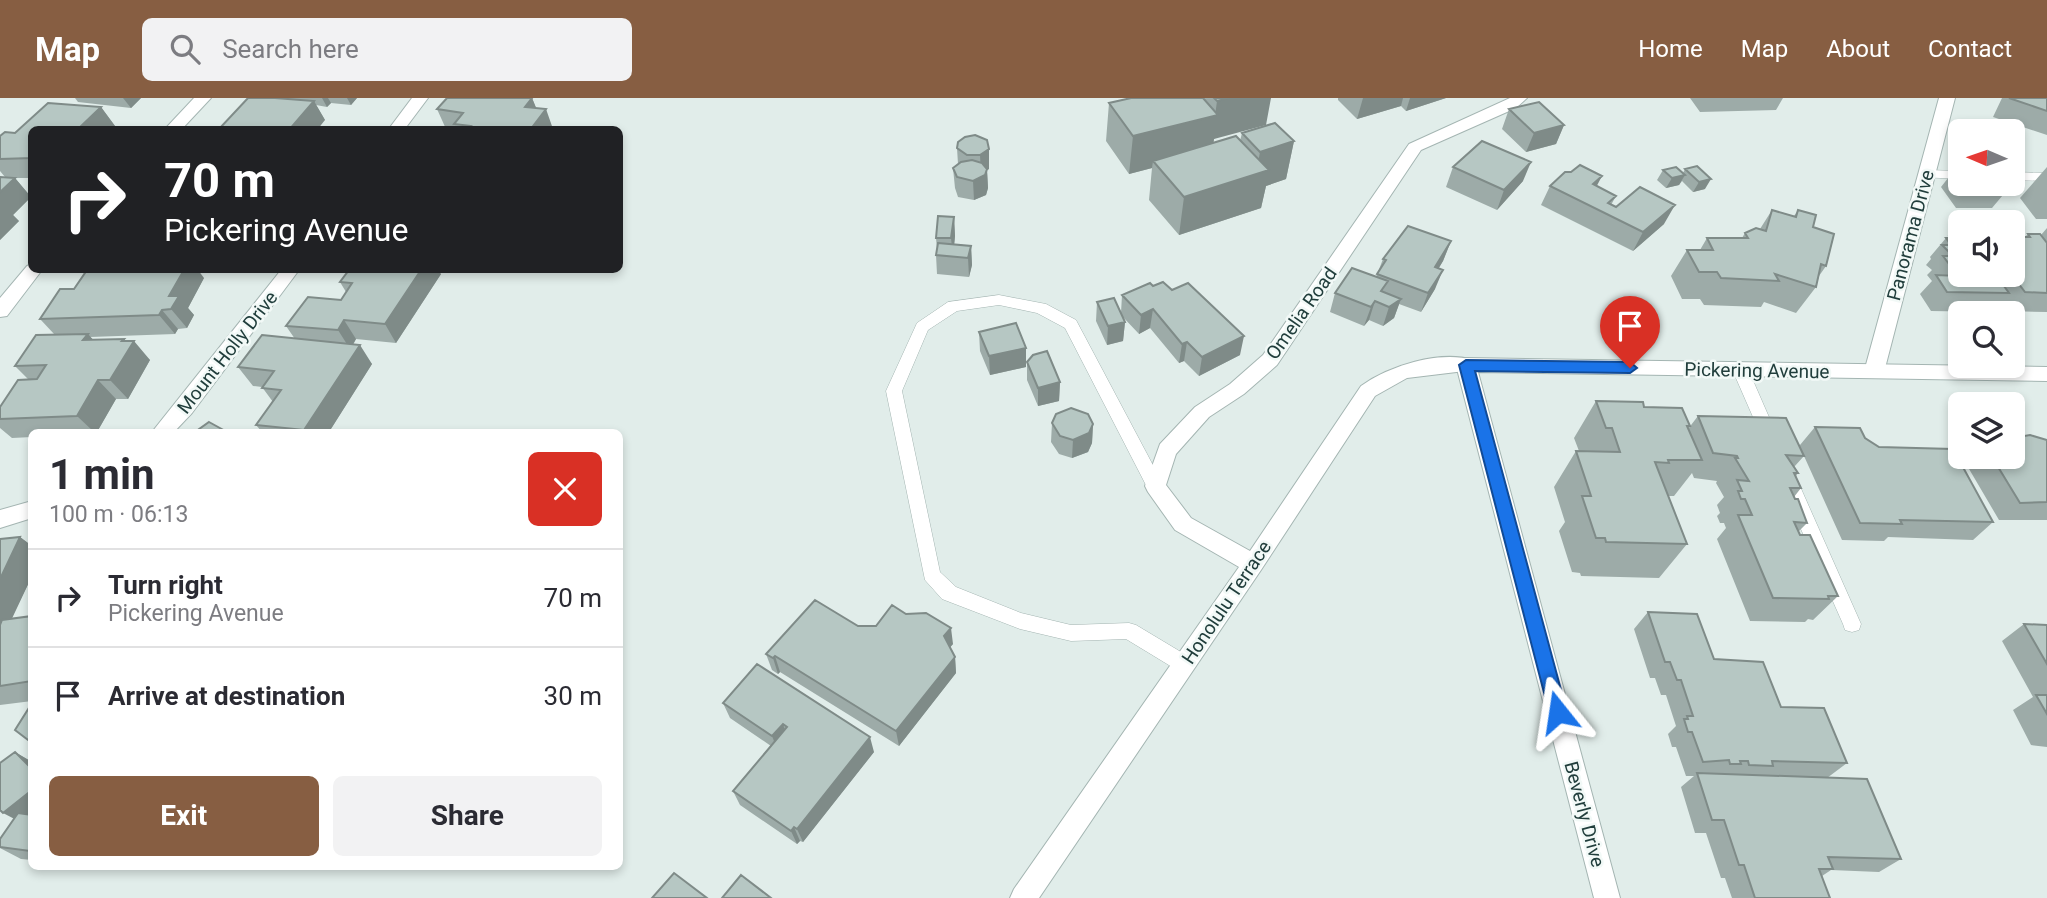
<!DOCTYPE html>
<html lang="en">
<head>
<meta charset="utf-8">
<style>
	:root { --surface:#fff; --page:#f2f2f3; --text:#2b2b33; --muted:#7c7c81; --line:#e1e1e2; --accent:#875e42 }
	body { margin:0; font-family:Roboto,sans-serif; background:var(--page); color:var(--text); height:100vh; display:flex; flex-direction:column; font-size:26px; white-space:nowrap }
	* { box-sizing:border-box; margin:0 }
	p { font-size:23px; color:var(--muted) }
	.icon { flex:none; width:38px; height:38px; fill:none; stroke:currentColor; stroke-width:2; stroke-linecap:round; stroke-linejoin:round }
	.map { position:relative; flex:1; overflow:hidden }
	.panel { position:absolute; left:28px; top:331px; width:595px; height:441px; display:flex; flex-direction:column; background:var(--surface); border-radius:10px; box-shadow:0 4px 10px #0003 }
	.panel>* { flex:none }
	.hud { position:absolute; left:28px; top:28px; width:595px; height:147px; border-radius:10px; box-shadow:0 4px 10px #0003; background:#202124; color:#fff; overflow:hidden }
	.needle { width:46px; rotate:272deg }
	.fabs { position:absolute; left:1948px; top:21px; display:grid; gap:14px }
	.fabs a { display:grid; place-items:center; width:77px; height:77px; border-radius:10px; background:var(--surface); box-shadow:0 4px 10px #0003; font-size:35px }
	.pin { position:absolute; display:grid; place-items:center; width:60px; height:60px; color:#fff; margin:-72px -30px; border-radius:50% 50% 50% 0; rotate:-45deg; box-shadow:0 0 7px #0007 }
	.pin .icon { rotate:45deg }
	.me { position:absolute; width:77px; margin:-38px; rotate:345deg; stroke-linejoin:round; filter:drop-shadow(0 0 5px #0008) }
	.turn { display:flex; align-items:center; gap:24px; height:147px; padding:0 21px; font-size:32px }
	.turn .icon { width:91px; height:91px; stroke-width:2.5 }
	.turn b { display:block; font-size:49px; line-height:60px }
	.round { display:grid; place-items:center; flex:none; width:74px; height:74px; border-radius:10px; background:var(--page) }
	.head { display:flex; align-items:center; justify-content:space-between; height:119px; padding:0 21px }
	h1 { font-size:42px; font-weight:700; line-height:52px }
	.primary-button { display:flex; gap:14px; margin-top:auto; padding:14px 21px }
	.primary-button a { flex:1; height:80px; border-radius:10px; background:var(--accent); color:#fff; font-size:28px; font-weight:700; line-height:80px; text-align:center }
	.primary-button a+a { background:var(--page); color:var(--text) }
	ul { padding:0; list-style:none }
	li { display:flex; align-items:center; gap:21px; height:98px; padding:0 21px; border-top:2px solid var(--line) }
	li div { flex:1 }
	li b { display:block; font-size:26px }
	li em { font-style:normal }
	header { display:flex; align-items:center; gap:42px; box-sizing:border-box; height:98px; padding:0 35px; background:var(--accent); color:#fff }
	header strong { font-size:33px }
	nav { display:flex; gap:38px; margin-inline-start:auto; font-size:24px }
	.search { width:490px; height:63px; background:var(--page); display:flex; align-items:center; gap:18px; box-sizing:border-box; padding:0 24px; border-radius:10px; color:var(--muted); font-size:26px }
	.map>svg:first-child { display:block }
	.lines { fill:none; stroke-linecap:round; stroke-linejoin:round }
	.service-casing { stroke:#a4b5b2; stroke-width:1 }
	.minor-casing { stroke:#a4b5b2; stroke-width:2 }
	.tertiary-casing { stroke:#a4b5b2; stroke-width:2 }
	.service { fill:#fff; fill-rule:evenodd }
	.minor { fill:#fff; fill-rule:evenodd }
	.tertiary { fill:#fff; fill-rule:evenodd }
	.wall { fill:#9daba8 }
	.shaded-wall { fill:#7f8b88 }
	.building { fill:#b6c7c3; stroke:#7f8b88; stroke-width:2 }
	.route { fill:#1a73e8; stroke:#114b97; stroke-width:2 }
	.labels { text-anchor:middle; stroke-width:5; stroke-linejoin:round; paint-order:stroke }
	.street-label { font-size:19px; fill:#213e3c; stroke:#f2f9f7 }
</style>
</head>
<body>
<header>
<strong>Map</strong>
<div class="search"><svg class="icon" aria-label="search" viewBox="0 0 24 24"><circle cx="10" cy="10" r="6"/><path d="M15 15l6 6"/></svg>Search here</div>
<nav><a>Home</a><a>Map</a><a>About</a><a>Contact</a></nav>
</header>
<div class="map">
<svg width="2047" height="800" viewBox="0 0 2047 800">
	<rect width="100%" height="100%" fill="#e1edea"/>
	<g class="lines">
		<defs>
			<path id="service" d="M1926,72L1960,73V81L1921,79V73Z
				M2012,74L2047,75V83L2012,82Z
				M999,197L1046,206L1076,222L1164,388L1161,393H1149L1065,230L1037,215L999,207L957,213L928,232L902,293L940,474L956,489L1021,515L1071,527L1129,525L1136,527L1191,560L1194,566L1191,572L1184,575L1177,572L1126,541L1071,543L1020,531L942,501L925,482L886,293L917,225L948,204Z
				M1740,265L1748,271L1779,342L1777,347H1765L1763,342L1732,271Z
				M1786,370L1792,372L1795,377L1861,526L1859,532L1852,534L1845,532L1843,526L1777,377L1780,372Z"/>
			<path id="minor" d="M412,0H428L404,32H388Z
				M1510,0H1527L1516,10L1421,52L1277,267L1244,296L1209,319L1176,356L1166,387L1191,420L1250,453L1361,288C1389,268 1439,252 1473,262L1476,267L1473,272L1407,280L1375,298L1261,472L1039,800H1010L1014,791L1239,469L1175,432L1148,394L1145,388L1160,346L1195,309L1230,286L1263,257L1409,46Z
				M1939,0H1955L1884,274L1881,279H1867L1864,274Z
				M281,172H299L192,315L174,334H152Z
				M32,403V420L0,430V412Z"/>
			<path id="tertiary" d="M194,0H211L181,32H164Z
				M32,166V172H42L7,218L0,219V200L27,168Z
				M1466,260L2047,269V283L1478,274L1620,800H1594L1456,267L1459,262Z"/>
		</defs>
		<use href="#service" class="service-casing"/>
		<use href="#minor" class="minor-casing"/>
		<use href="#tertiary" class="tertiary-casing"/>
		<use href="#service" class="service"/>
		<use href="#minor" class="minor"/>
		<use href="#tertiary" class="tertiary"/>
	</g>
	<path class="wall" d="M75,0H141L131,10L78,4Z
		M248,0H357L351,7L331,5L327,9L316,7L325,22L220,30Z
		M532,0L536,10L553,31V32L446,31L437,11Z
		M1131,0H1271L1214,41L1213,45L1240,43L1242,35L1294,43L1286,81L1266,88L1261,110L1179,137L1149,102L1152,70L1129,76L1106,43L1109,5Z
		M1338,0H1446L1406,13L1401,8L1357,21L1338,2Z
		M1690,0H1783L1776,12L1700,14Z
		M2002,0H2047V37L1993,19Z
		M101,9L115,28L32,32V80H15L31,99L13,117L19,123L0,142L5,79L0,73V38L15,35Z
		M1509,11L1564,27L1556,46L1526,54L1502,31Z
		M975,37L989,71L987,72L988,90L986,97L974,102L958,99L955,90L953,70L958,66L957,50Z
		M1697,68L1705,91L1693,94L1682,83L1679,87L1666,90L1657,82L1663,72L1683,75L1685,71Z
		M1453,69L1523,83L1497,112L1446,89Z
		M2047,69V121H2036L2020,100Z
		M1956,70H1960V86H2004L2008,91L1992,110H1956L1941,89Z
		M1550,88H1597L1616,98L1611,107L1664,126L1633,153L1541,107Z
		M1772,112L1794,118L1798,112L1813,129L1826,168L1819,178L1816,189L1796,215L1764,204L1761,209L1704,207L1700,201H1682L1671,178L1687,152H1700L1707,140H1742L1745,135L1760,131Z
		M954,119L955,138L954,147L971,148L972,167L969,179L937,176L936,157L937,151L936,140Z
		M2047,130V214L2007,213L2000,205L1991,214L1931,213L1920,196L1932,183L1927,177L1932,172L1926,167L1931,161L1930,159L1946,140H1949L1950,138L1960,177H2012L2025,139L2028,136L2041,137Z
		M1451,143L1443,163L1438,171L1435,191L1421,214L1399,206L1394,220L1383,228L1369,222L1364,228L1330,214L1335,195L1376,179L1383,161Z
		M441,176L396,245L356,241L353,247L372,266L329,334H262L256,327L273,304L262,289L253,288L238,269L295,241L286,228L341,202L346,194L340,184Z
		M204,180L188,210L194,217L187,230L178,231L175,236L90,239L93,242L124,241L150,262L128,301H116L97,334H32V339L12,340L0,330V309L29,282L15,268L55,237L40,221L74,191Z
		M1150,185L1240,257L1199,278L1184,263L1179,265L1150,230L1139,236L1122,218L1125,224L1123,243L1107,247L1096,223L1097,204L1121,215L1122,197Z
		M979,234L1026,250V269L990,277L980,253Z
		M1027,264L1060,284L1059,303L1038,308L1027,282Z
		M1596,303L1644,309L1690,328L1688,331L1698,318L1800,347L1815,329L1865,340L1993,424L1973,442L1888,439L1884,443L1842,442L1804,358L1794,369L1798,375L1796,378L1801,390L1794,399L1807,425L1798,434L1838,498L1813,522L1808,521L1805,524L1750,523L1717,441L1726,430L1724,425H1720L1717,418L1720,415L1717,407L1724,399L1716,385L1717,383L1694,380L1692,375L1674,398H1668L1687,446L1659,480L1581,478L1580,475L1572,474L1559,433L1565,424L1554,389L1576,353H1579L1574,340Z
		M1052,325L1093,326L1092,345L1088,354L1072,360L1059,356L1051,344Z
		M2047,342V422H1999L1962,359H2012Z
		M20,439L32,448V478L11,521L32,518V603L0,607V441Z
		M1648,514L1781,609L1847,665L1827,680L1901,761L1879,774L1831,772L1822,778L1830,800H1732L1725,780H1721L1706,735H1695L1681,689L1694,678H1686L1676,649H1672L1668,636L1676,628L1666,597H1661L1655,580H1650L1634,531Z
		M2024,526L2047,527V649L2031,647L2013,612L2033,599L2002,543Z
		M858,528L953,546L950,549L955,559L956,575L899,648L780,574L778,576L772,572L766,556Z
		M723,605L874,654L803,744L800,743L797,746L740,707L733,693L771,648L730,620Z
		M15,654L32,664V762L21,761L0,750V741L14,721Z"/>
	<path class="shaded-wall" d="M123,0H141L131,10Z
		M322,0H328L331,5L327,9Z
		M347,0H357L351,7Z
		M532,0L540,19L546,11L553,31V32H530L525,9Z
		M1229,0H1271L1266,27L1214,41L1212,55L1153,63L1152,70L1129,76L1133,38L1215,18L1217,3Z
		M1363,0H1403L1401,8L1357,21Z
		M1410,0H1446L1406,13Z
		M314,3L325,22L317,32H289Z
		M101,9L115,28L112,32H77Z
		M1564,27L1556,46L1526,54L1534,35Z
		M1294,43L1286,81L1266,88L1261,110L1179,137L1184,99L1256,76L1260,54Z
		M989,51V71L987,72L988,90L986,97L974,102L973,83L981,76L980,57Z
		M1531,64L1523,83L1497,112L1504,92Z
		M1685,77L1679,87L1666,90L1672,80Z
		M1602,78L1592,97L1583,105L1593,86Z
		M15,80L31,99L13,117L19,123L0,142V94Z
		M1711,81L1705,91L1693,94L1699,84Z
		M1675,107L1664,126L1633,153L1643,134Z
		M954,119L955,138L953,159L951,140Z
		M1451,143L1443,163L1428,188L1435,169Z
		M971,148L972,167L969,179L968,160Z
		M184,172H198L204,180L188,210L194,217L187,230L171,211L169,198Z
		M421,172H438L441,176L396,245L385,226Z
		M1443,172L1435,191L1421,214L1428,195Z
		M1401,201L1394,220L1383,228L1389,209Z
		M1375,203L1369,222L1364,228L1371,209Z
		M1153,211L1150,230L1139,236L1141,217Z
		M162,212L178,231L175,236L159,217Z
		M344,222L356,241L350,251L338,232Z
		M1125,224L1123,243L1107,247L1108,228Z
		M88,236L105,255L83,242Z
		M1244,238L1240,257L1199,278L1202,259Z
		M124,241L130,249L134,243L150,262L128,301L110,282L122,243Z
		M1187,244L1184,263L1179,265L1182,246Z
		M360,247L372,266L329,334H306L304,332Z
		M1026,250V269L990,277L989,258Z
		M98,282L116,301L97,334H94L77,318Z
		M1060,284L1059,303L1038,308V290Z
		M1093,326L1092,345L1088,354L1072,360L1073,342Z
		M20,439L32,448V478L0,546V481Z
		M951,530L953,546L946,554L944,538Z
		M775,558L780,574L778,576L773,560Z
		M955,559L956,575L899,648L896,633Z
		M783,626L788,641L778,653L772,638Z
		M870,639L874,654L803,744L797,731Z
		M15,654L32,664V671Z
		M32,692V726L28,728L3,715Z
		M794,729L800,743L797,746L791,733Z"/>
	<path class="building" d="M248,0H275L314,3L289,32H199L202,29L220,30Z
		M447,0H532L525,9L546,11L530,32L510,29L509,32H468L471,28L454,26L463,15L437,11Z
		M1131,0H1203L1218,17L1133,38L1109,5Z
		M1214,0H1229L1217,3Z
		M2009,0H2047V13Z
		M1539,4L1564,27L1534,35L1509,11Z
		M48,5L101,9L77,32H32V60L0,61V38L5,34L15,35Z
		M1275,25L1294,43L1260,54L1242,35Z
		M975,37L987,42L989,51L980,57H967L957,50L958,44L965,39Z
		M1236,38L1269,72L1184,99L1153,63Z
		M1482,43L1531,64L1504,92L1453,69Z
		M972,62L982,65L987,71L985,77L973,83L957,79L953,70L961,64Z
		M1580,67L1602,78L1593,86L1616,98L1608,105L1616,109L1640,89L1675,107L1643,134L1550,88L1565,74H1571Z
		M1697,68L1711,81L1699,84L1685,71Z
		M1676,69L1685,77L1672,80L1663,72Z
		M0,79L15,80L0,94Z
		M1968,86H2004L2008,91L1971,90Z
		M1772,112L1796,119L1798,112L1816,117L1813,129L1834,136L1826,168L1821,166L1816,189L1775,176L1779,183L1721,180L1717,174H1699L1687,152H1713L1707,140H1748L1745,135L1756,130L1766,133Z
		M938,118L954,119L951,140H936Z
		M1408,128L1451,143L1435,169L1443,172L1428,195L1377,176L1386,162L1383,161Z
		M2028,136H2040L2047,145V195L2025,194L2012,177V139H2030Z
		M1950,138H1960V177H1996L2009,195L1947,194L1936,177L1958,178L1943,158H1953L1942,147H1951L1946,140H1952Z
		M938,145L971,148L968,160L936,157Z
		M1352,170L1388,183L1381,193L1401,201L1389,209L1375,203L1371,209L1335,195Z
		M87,172H184L169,198H179L171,211L162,212L159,217L40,221L60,191H74Z
		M349,172H421L385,226L344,222L338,232L286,228L308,199L341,202L352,185L340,184Z
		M1163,184L1172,192L1188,185L1244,238L1202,259L1187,244L1182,246L1153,211L1141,217L1122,197L1150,185L1153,188Z
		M1114,200L1125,224L1108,228L1097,204Z
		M1016,225L1026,250L989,258L979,234Z
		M88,236L83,242L124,241L122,243H134L110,282H98L77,318L0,321V309L18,282L37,281L46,267L15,268L36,237Z
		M262,237L360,247L304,332L256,327L281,292L262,290L274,273L238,269Z
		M1047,253L1060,284L1038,290L1027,264L1033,257Z
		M1596,303L1643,304L1644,309L1682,310L1690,328H1687L1702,362H1668L1669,365L1655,364L1687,446L1606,444L1605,440H1596L1582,398H1591L1576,353L1620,354L1612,330H1606Z
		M1071,310L1088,316L1093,326L1089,335L1073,342L1060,338L1052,325L1056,316Z
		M1698,318L1786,320L1804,358L1786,357L1798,375H1794L1801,390H1790L1795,401H1798L1807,425L1794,424L1800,437H1810L1838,498H1828L1829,501L1773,500L1738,417H1752L1745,401H1741L1738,393H1742L1737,382L1749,383L1735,360H1738L1737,358L1713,355Z
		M209,324L227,334H195Z
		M1815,329L1860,330L1865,340L1879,349L1953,351L1993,424L1900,422L1902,426L1860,425Z
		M2030,337L2047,342V404L2020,405L1992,359H2012V340Z
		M20,439L0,481V441Z
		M815,502L858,528H876L892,507L906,516L926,515L951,530L944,538L955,559L896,633L775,558L773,560L766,556Z
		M1648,514L1697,516L1714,561L1763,564L1781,609L1824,610L1847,665L1772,663L1773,668L1749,667L1748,663H1740L1741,666H1730L1729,662L1703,664L1692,634H1688L1684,621H1688L1687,618H1693L1681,582H1677L1670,564H1665Z
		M32,518V583L0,588V527L2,522Z
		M2024,526L2047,527V566Z
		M757,566L870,639L797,731L794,729L791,733L733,693L787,629L783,626L772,638L723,605Z
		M2036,597H2047V616Z
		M32,605V645L15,632Z
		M15,654L32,671V692L3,715L0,712V665Z
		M1697,675L1867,681L1901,761L1828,759L1833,771H1819L1830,800H1755L1744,767H1739L1724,722H1712Z
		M18,715L32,717V750L30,753L0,749V741Z
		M674,775L707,800H652Z
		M741,777L771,800H722Z"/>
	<path class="route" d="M1466,262L1630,264L1637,270L1630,275L1475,273L1567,614L1564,619L1558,622L1551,619L1549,614L1459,267Z"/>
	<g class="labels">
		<g class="street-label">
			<text transform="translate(1910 137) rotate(-75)" y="7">Panorama Drive</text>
			<text transform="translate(1301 215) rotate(-55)" y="7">Omelia Road</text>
			<text transform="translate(227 254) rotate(-52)" y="7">Mount Holly Drive</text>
			<text transform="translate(1757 272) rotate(1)" y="7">Pickering Avenue</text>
			<text transform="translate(1226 504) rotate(-56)" y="7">Honolulu Terrace</text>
			<text transform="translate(1585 716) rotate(75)" y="7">Beverly Drive</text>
		</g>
	</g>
</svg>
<div class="fabs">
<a><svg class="needle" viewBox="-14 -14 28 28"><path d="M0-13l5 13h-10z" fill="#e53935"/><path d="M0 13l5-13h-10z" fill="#7c7c81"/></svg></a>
<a><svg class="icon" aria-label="sound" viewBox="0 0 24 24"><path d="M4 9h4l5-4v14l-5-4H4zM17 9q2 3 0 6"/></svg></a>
<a><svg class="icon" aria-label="search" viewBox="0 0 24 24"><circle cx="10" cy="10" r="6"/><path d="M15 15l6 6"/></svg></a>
<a><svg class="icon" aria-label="layers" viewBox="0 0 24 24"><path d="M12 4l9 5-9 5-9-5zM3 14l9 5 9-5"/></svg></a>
</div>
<div class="pin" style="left:1630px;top:270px;background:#d93025"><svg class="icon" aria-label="arrive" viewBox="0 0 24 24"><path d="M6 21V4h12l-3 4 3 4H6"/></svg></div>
<svg class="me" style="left:1558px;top:614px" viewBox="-20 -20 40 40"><path d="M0-17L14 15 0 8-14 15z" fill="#1a73e8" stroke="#fff" stroke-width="4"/></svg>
<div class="hud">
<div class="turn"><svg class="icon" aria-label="right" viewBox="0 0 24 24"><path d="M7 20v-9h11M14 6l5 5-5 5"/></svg><div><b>70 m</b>Pickering Avenue</div></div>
</div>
<section class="panel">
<div class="head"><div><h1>1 min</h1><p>100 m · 06:13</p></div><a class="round" style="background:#d93025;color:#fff"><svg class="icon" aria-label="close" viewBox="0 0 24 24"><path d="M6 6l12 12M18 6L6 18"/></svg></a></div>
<ul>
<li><svg class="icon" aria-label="right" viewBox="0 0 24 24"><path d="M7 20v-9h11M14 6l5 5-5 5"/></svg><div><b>Turn right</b><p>Pickering Avenue</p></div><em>70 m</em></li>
<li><svg class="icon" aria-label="arrive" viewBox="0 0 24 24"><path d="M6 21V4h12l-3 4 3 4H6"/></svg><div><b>Arrive at destination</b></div><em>30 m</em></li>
</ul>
<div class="primary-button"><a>Exit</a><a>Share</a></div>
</section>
</div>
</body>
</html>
